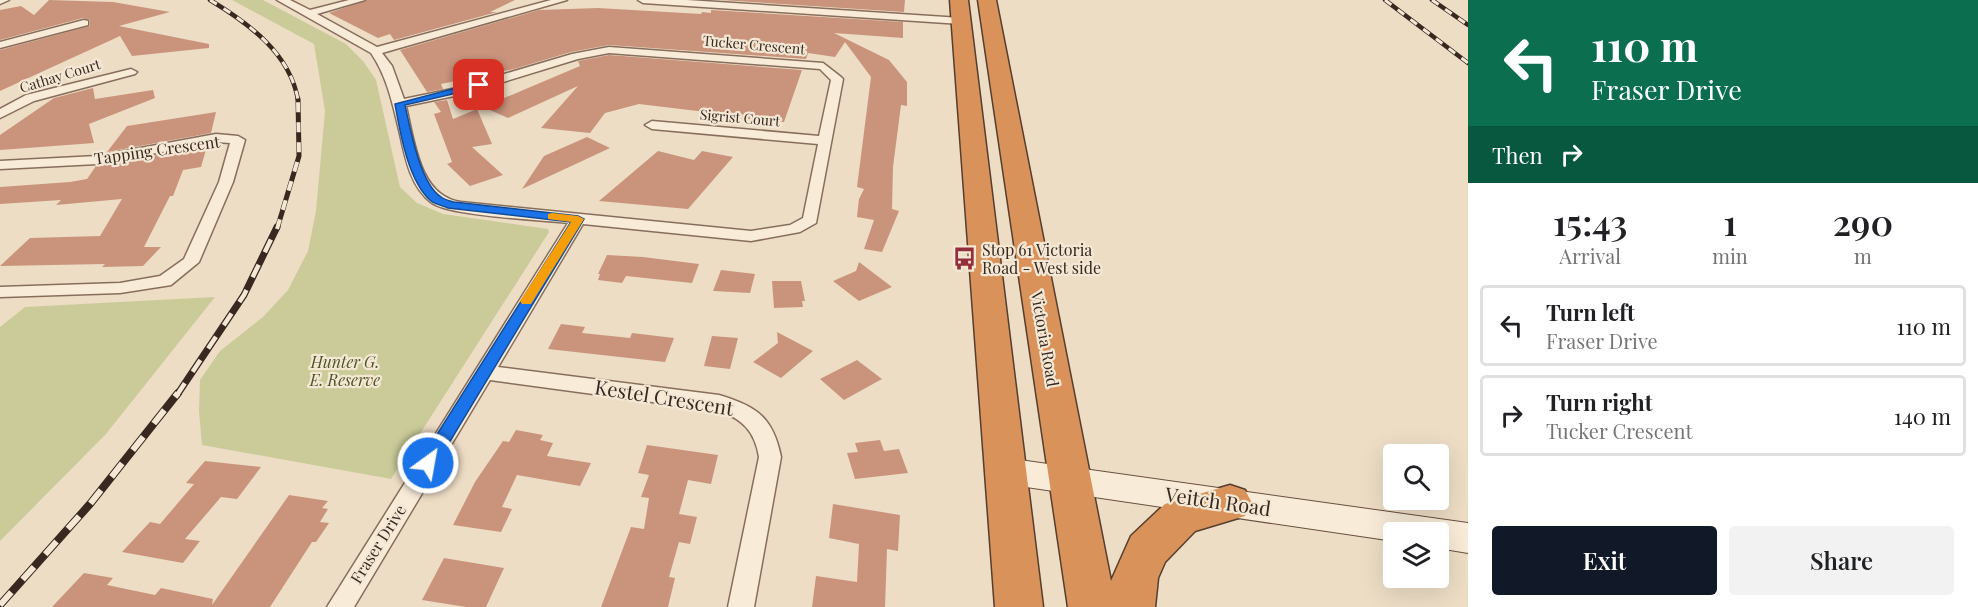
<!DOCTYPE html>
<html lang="en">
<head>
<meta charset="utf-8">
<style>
	:root { --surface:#fff; --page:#f2f2f2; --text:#202124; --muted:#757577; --line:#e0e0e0; --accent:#111827 }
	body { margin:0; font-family:"Playfair Display",serif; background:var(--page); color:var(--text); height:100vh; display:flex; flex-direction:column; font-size:22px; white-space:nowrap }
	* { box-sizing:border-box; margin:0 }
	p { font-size:20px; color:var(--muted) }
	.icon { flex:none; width:33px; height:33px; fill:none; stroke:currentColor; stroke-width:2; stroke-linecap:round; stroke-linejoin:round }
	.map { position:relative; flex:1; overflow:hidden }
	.details { display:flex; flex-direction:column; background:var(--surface); width:510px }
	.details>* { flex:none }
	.guide { background:#0b6e4f; color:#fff; overflow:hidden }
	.controls { position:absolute; left:1383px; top:444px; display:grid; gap:12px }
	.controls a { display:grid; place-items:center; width:66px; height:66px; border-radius:6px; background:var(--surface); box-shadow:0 6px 24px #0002; font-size:30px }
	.pin { position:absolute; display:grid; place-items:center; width:51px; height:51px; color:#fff; margin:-26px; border-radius:12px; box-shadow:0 3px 9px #0006 }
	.me { position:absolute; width:66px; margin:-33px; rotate:32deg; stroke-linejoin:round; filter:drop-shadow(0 0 4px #0008) }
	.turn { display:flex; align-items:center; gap:21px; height:126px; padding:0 24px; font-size:27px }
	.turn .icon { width:78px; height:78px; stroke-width:2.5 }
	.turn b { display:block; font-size:42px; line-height:51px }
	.then { display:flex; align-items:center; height:57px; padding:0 24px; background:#0003; gap:12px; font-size:22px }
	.eta { display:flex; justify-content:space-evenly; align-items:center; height:102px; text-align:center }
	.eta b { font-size:36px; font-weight:600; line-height:42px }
	.primary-button { display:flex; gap:12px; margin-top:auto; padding:12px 24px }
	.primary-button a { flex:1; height:69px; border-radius:6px; background:var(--accent); color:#fff; font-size:24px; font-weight:600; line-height:69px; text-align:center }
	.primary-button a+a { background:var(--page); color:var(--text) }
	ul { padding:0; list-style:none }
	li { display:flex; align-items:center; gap:18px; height:81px; margin:0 12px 9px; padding:0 12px; border:3px solid var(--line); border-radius:6px }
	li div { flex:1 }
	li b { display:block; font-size:22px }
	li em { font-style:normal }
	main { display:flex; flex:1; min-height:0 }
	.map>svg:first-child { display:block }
	.green { fill:#cacb99 }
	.building { fill:#ca947c }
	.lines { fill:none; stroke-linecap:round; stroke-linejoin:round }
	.street-casing { stroke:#876e5c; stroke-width:3 }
	.secondary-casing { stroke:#694f3f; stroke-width:2 }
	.highway-casing { stroke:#553d30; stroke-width:3 }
	.street { fill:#f8ebd8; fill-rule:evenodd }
	.secondary { fill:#f8ebd8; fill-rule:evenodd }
	.highway { fill:#d99259; fill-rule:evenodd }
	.rail-far3-casing { stroke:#38281f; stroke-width:4.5 }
	.rail-far2-casing { stroke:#38281f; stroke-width:5 }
	.rail-far1-casing { stroke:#38281f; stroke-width:7 }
	.rail-casing { stroke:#38281f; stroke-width:8 }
	.rail-far3 { stroke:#f4e8d5; stroke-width:3; stroke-dasharray:8; stroke-linecap:butt }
	.rail-far2 { stroke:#f4e8d5; stroke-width:4; stroke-dasharray:10; stroke-linecap:butt }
	.rail-far1 { stroke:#f4e8d5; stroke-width:4.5; stroke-dasharray:14; stroke-linecap:butt }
	.rail { stroke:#f4e8d5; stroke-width:6; stroke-dasharray:17; stroke-linecap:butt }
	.route { fill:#1a73e8; stroke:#114b97; stroke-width:1.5 }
	.slow { fill:#f59e0b }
	.labels { text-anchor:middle; stroke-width:4.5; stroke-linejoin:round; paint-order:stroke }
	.far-street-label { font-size:14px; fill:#38281f; stroke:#f4e8d5 }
	.street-label { font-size:16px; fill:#38281f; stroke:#f4e8d5 }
	.poi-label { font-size:16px; fill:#38281f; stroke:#f4e8d5; text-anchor:start }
	.park-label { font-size:16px; font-style:italic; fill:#4d5426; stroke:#f4e8d5 }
	.near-street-label { font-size:20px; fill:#38281f; stroke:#f4e8d5 }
</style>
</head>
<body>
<main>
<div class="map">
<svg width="1468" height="607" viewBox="0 0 1468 607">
	<rect width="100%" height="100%" fill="#edddc5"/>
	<path class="green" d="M232,0H263L346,44L363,61L376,80L400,187L417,203L443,214L548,229L549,232L528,265L391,479L202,445L199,411L200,380L220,351L263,317L288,290L308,251L316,211L325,111L314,44Z
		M215,297L106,434L0,541V327L25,307Z"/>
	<path class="building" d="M49,0L113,2L170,12L119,26L209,44V48L132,56L120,36L0,91V50L90,26V20L83,18L0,40V10L21,6L34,15Z
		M367,0H515L490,12H497L394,40L390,34L378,38L329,13Z
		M721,0H905L904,12Z
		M598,8L701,14L702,12L711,13V10L903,22V38L834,33L889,60L907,82V106L901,105L893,167L892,209L899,211L882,252L864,249L874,220L857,217L859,199L864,189L857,187L871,77L845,42L835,57L808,53L806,59L609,45L571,52L514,69L441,84L443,89L427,92L400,50L539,10Z
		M609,55L802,70L784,122L712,116L714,113L639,104L605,113L590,133L541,128L578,86L508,118L483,107L580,66L578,61Z
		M93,88L95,99L153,90L155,98L89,124L94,143L0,150V135L54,98Z
		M447,100L453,119L477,109L492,144L472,147L503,175L470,186L447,164L452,162L434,114L441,112L434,102Z
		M216,112L211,133L107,152L127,126Z
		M587,137L610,148L522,189L544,156Z
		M207,146L201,167L183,170L173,196H170L144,247H161L143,266L102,267L105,264L0,266L30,238L100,236L122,199L56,205L61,200L0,204V187L70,182L87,179L96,166Z
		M658,151L694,160L702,151L733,157L688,209L599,201Z
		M607,255L643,257L699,264L692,283L626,276L622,283L598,280L600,274H598Z
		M859,262L892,287L859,301L833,281L856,271Z
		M721,270L755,274L750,293L713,291Z
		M772,281H801L805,301H802L803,307L774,308Z
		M561,324L585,327L582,333L630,338L632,333L674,338L665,362L548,349Z
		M777,332L813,351L781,378L753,362L778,343Z
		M712,336L738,338L730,369L704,366Z
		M857,360L882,379L844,400L820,379Z
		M516,430L543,435L540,440L553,443L547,456L591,463L580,486L517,475L502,507L512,509L501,532L453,525L475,482L503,441L509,442Z
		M880,440L884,451L899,449L908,473L855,479L847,453L858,452L855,443Z
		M647,445L718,455L711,484L688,480L679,514L697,517L690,544L679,542L669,577L675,578L668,607H601L631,527L644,529L649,498L641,497L649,475L638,473Z
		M205,461L261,467L237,499L221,497L185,539L200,541L183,563L122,552L150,522L160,524L194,484L186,483Z
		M289,495L328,501L322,508L328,509L320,522L329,523L316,542H312L270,607H52L84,573L113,578L107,585L155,595L161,588L213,599L212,605Z
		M833,504L900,515L898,551L887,549L885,607H812L816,576L857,582L859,544L829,538Z
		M444,558L504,568L486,607H466L422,600Z"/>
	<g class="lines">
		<defs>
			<path id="street" d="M0,0H9L0,4Z
				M277,0H290L310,10L349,0H365L317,14L377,47L551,0H567L382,53L392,66L404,99L457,88L572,54L609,47L823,63L841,77L843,79L816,223L800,232L751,241L583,224L498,367L719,395C756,406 773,417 781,457L754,607H728L759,457C755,432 743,419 719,411L490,380L354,607H327L568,223C541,220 451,216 432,203C411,188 405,158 400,134C393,106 388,78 371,53ZM609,53L820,69L831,80L819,136L652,121L645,125L652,129L818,144L803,218L790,225L751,231L461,202C419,196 414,140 406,106L464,94L578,59Z
				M638,0H687L961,18L966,21L961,24L643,3Z
				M84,20L88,21V25L0,48V42Z
				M131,69L137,72L135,74L34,101L0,118V109L26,95Z
				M216,134L238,136L245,140L233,182L199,262L171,285L165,286L120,293L0,297V287L120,283L160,276L184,259L219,182L230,143L216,142L97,164L0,169V161L97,156Z"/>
			<path id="secondary" d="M1005,458L1468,523V553L1438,548V532H1394V541L1005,484L994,480L989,471L994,462Z"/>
			<path id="highway" d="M950,0H968L1043,607H995Z
				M978,0H996L1111,581L1131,536L1165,504L1230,485L1245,490L1252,503L1245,516L1195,531L1165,562L1158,578L1155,607H1068Z"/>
		</defs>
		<use href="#street" class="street-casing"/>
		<use href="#secondary" class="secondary-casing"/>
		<use href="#highway" class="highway-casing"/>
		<use href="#street" class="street"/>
		<use href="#secondary" class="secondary"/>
		<use href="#highway" class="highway"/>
		<defs>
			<path id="rail-far3" d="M210,0C248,23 290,53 298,100
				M1385,0L1468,63
				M1432,0L1468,25"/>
			<path id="rail-far2" d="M277,229L299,156L298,99"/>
			<path id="rail-far1" d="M177,395L244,295L277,227"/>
			<path id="rail" d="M0,605L90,504L178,393"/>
		</defs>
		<use href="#rail-far3" class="rail-far3-casing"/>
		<use href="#rail-far2" class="rail-far2-casing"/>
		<use href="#rail-far1" class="rail-far1-casing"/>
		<use href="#rail" class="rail-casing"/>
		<use href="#rail-far3" class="rail-far3"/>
		<use href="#rail-far2" class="rail-far2"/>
		<use href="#rail-far1" class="rail-far1"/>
		<use href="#rail" class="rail"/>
	</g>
	<path class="route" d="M479,82L483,83V87L405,105C410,128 420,184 441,197C445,200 450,201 454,202L578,216L584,219L434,468L428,470L422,468L420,463L422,458L571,222L448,208C443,206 435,204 431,201C408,181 400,132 395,104Z"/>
	<path class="slow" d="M552,213L578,216L584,219L531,304H522L520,301L571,222L548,219V214Z"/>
	<defs>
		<symbol id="bus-bare" viewBox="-9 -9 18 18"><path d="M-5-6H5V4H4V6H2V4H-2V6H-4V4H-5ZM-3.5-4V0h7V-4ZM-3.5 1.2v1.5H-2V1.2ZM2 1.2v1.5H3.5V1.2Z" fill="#942e3a" stroke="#f4e8d5" stroke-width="2.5" paint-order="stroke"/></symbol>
	</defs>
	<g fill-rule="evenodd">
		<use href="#bus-bare" x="948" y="242" width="33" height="33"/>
	</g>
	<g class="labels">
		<g class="far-street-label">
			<text transform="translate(754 45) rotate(5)" y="5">Tucker Crescent</text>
			<text transform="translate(60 76) rotate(-17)" y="5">Cathay Court</text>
			<text transform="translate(740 118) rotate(5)" y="5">Sigrist Court</text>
		</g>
		<g class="street-label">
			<text transform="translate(157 150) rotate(-8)" y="6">Tapping Crescent</text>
			<text transform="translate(1045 339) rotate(80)" y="6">Victoria Road</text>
			<text transform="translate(378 544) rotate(-58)" y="6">Fraser Drive</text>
		</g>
		<g class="poi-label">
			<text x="982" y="256">Stop 61 Victoria<tspan x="982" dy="18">Road - West side</tspan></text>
		</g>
		<g class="park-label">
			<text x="345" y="368">Hunter G.<tspan x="345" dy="18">E. Reserve</tspan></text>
		</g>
		<g class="near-street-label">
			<text transform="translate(664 398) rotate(9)" y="7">Kestel Crescent</text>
			<text transform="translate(1218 502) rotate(8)" y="7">Veitch Road</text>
		</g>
	</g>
</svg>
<div class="controls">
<a><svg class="icon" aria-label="search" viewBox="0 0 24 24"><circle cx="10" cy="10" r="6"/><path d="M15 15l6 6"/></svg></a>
<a><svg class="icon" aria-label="layers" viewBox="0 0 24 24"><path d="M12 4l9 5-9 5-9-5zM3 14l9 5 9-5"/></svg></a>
</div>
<div class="pin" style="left:479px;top:85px;background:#d93025"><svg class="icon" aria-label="arrive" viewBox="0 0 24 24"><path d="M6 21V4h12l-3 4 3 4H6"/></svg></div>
<svg class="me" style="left:428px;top:463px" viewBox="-20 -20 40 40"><circle r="17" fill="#1a73e8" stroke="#fff" stroke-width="3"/><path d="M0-11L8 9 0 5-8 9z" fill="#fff"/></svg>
</div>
<section class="details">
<div class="guide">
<div class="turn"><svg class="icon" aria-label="left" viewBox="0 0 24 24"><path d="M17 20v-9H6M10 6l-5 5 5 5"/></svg><div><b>110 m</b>Fraser Drive</div></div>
<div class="then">Then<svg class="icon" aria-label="right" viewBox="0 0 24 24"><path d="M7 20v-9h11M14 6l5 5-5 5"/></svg></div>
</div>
<div class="eta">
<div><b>15:43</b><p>Arrival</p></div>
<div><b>1</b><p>min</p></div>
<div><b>290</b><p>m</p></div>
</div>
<ul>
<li><svg class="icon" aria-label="left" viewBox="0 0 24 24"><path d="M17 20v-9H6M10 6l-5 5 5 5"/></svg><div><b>Turn left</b><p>Fraser Drive</p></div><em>110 m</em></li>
<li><svg class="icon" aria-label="right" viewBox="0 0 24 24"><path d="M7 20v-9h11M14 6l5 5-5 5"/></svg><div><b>Turn right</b><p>Tucker Crescent</p></div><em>140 m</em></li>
</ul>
<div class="primary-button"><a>Exit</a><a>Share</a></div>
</section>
</main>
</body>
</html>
